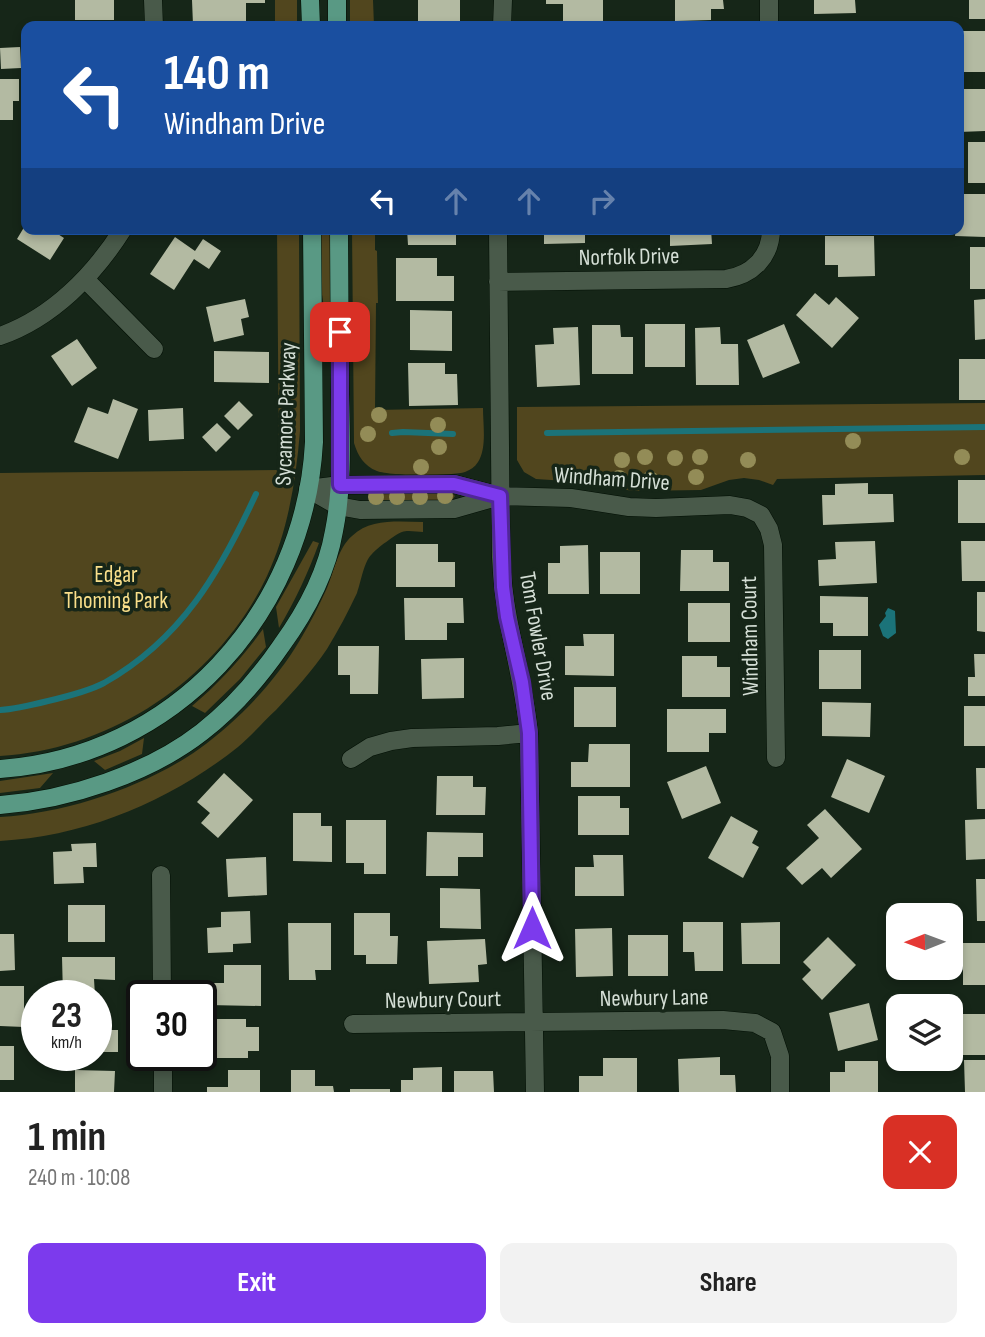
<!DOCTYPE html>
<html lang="en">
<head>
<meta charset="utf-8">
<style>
	:root { --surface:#fff; --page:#f2f2f2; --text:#222; --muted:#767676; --accent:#7c3aed }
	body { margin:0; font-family:"Sofia Sans Condensed",sans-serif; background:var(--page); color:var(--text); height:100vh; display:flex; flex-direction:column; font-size:26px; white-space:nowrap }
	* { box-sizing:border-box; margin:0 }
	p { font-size:23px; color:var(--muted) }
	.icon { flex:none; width:38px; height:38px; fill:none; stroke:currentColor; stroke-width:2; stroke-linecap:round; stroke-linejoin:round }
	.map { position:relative; height:1092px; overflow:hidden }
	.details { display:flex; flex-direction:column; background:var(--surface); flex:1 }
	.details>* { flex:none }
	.guide { position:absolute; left:21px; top:21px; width:943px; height:214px; border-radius:14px; box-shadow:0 4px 10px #0003; background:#1a4fa0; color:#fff; overflow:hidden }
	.needle { width:46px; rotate:269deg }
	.fabs { position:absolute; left:886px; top:903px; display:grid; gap:14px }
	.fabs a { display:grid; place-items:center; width:77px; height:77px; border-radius:14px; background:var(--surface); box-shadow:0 4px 10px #0003; font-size:35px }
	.speed { position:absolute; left:21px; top:980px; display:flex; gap:14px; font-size:35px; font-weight:700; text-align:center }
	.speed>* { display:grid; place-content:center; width:91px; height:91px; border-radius:50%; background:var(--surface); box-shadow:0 4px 10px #0003; line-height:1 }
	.speed small { font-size:18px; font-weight:400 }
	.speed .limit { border:4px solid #111; border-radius:10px; background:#fff; color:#111 }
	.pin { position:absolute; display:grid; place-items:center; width:60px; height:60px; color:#fff; margin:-30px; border-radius:14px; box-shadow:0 4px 10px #0006 }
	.me { position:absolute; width:77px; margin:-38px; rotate:0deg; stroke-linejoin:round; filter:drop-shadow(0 0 5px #0008) }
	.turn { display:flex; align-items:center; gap:24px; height:147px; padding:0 28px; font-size:32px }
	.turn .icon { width:91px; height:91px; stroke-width:2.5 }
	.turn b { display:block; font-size:49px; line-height:60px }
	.lanes { display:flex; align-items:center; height:66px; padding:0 28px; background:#0003; justify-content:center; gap:35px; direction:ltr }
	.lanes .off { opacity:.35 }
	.round { display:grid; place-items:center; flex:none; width:74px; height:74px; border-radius:14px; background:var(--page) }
	.summary { display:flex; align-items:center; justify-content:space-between; height:119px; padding:0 28px }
	h1 { font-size:42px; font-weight:700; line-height:52px }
	.cta { display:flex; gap:14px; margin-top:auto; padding:14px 28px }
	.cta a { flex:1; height:80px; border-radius:14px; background:var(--accent); color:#fff; font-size:28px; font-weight:700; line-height:80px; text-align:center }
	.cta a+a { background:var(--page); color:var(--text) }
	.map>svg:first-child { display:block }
	.green { fill:#51461e }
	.water { fill:#1b7379 }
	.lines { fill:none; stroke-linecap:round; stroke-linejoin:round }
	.stream { stroke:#1b7379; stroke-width:6 }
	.building { fill:#b3baa2 }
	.minor-casing { stroke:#020f04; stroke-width:19 }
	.major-casing { stroke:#020f04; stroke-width:19 }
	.minor { stroke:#495a4a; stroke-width:18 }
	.major { stroke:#599984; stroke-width:18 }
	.tree { fill:#938c57 }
	.route-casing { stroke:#51269a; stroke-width:18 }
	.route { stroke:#7c3aed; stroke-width:12 }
	.labels { text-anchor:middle; stroke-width:7; stroke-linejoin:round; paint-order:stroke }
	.street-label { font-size:23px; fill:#d4ded5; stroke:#162618 }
	.park-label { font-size:23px; fill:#f9df8a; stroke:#162618 }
</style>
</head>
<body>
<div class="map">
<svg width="985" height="1092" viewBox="0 0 985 1092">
	<rect width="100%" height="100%" fill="#162618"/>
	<path class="green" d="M275,0H297V26H275Z
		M350,0H373L374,26H350Z
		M277,229H299L300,431C296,480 288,531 267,576C219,678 112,750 0,756V473L279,470Z
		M318,229H333L334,333H328L320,282Z
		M352,229H375V250L377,251L378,303H376L375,410L483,408C483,425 487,448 478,462C475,467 470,470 465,472C453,476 389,476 377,471C364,466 358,456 354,443Z
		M985,403V475L777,479L773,485L759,480L744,478L729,480L701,490L633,491L581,482L536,479L524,472L517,460V407Z
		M383,493H452L455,496L452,500H383L373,498L375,495Z
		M423,522V532C417,532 408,530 402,532C396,534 376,549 372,554C364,561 361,582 357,593C348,612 338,631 327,649C312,671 294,691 276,710C263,722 251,736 238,747C170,801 87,836 0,841V817C67,813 145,787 199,749C239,720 275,682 300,640C310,623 319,606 327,588C334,571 338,548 352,536C371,518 399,522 423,522Z
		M313,541L319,543C308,573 295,601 279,628L276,607Z
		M263,629L266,647L240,679L205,713L192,706C219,683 242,658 263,629Z
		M144,738L142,754L105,770L94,761L120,751Z
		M53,773L40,788L0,793V781Z"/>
	<path class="water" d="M888,608L895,611L896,633L888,639L883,636L879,625L886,616L885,613Z"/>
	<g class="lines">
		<path class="stream" d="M392,433L403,432L453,434
			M547,433L985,427
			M0,710C16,709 32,705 48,701C65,697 89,691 104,683C182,639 220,572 256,494"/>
	</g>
	<path class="building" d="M75,0H114V20H75Z
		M192,0H265V3H246V25H193Z
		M418,0H460V26H418Z
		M546,0H603V22H563V4H546Z
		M675,0H723L724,9H711V20L675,21Z
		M814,0H855L856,13L814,14Z
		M969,0H985V19H969Z
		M959,31H985V72H959Z
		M20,47L21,68L1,69L0,48Z
		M0,79H19V101H13V120H0Z
		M959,89H985V131L959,132Z
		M968,142H985V183H968Z
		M959,194H985V237L955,236L956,229H959Z
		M26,224V229H50L64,238L50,260L17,239Z
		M407,229H456V245H408Z
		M544,229H585V243L544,244Z
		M670,229H711L712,244L670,246Z
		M825,236H874L875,276L838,277V265H825Z
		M175,237L195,251L203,239L221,251L209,269L194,259L174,290L150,274Z
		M970,247H985V289H970Z
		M396,258H437V276H454V301H396Z
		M815,293L829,305L836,297L859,318L832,348L796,315Z
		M245,299L249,317L241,319L244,335L214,342L206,307Z
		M985,299V339L975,340L974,300Z
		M410,310L452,311V351L410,350Z
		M645,324H685V367H645Z
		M784,324L800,363L763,378L747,340Z
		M592,325H620L621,337H633V374H592Z
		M578,327L580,385L537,387L535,345L554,344L553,328Z
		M720,327L721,344H738L739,385H696L695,328Z
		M77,339L97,368L72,386L51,356Z
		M214,351L269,352V383L214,382Z
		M959,359H985V400H959Z
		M408,363H445V374H457L458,405L409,406Z
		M113,399L138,409L118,459L74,442L88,407L108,414Z
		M239,401L253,415L238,430L224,416Z
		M183,408L184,439L149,441L148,410Z
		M217,423L231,437L216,452L202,437Z
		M958,480H985V523H958Z
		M868,483V494H893L894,522L823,525L822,495H835V484Z
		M875,541L877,583L819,586L818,560L836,559L835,542Z
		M961,541H985V581H962Z
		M396,544H438V562H455V587H396Z
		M588,545L589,594H548V563H560V546Z
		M681,550H713V562H729V591H680Z
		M600,552H640V594H600Z
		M977,592H985V632L977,631Z
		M820,596L868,597V636H833V623H820Z
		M404,598H463L464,623H447V640H405Z
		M688,603H730V642H688Z
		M583,634H614V676L565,675V646H584Z
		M338,646H379L378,694H350V675H338Z
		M819,650H861V689H819Z
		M974,654H985V696H968V677H975Z
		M682,656H717V667H730V697H682Z
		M464,658V698L422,699L421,659Z
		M574,687H616V727H574Z
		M822,702L871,703L870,737L822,736Z
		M964,706H985V746H964Z
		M667,709H726V733H709V752H667Z
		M589,744H630V787H571V762H588Z
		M847,759L885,776L869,813L831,797Z
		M706,766L721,803L682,819L667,782Z
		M976,768H985V809H977Z
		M224,773L253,800L218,838L201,823L210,813L197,802Z
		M437,776H473V787H486L485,815H436Z
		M578,796H620V808H629V835H578Z
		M825,809L862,849L831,878L822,868L802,885L786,868L819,838L807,825Z
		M293,813H321V826H332V862L293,861Z
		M731,816L758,831L752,843L759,847L743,878L708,858Z
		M985,819V859L966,860L965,820Z
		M346,820H386V874H364V863H346Z
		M427,832L483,833V857H458V876H426Z
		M96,843L97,867H83L84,883L54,884L53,852L72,851L71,844Z
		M593,855H623L624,896H575V867H594Z
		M266,857L267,895L228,897L226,859Z
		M976,879H985V921H977Z
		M440,888L480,889L481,929L440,928Z
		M68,905H105V942H68Z
		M250,911L251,943L233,944V952L208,953L207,928L221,927V912Z
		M354,913H390V936H398L397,964H366V955H354Z
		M683,922H723V971H695L694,952H683Z
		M780,922V964H742L741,923Z
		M288,923H331V970H315L316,980H289Z
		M612,928L613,976L576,977L575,929Z
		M0,934H14L15,970L0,971Z
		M628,935H668V976H628Z
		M828,937L856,965L822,1000L802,979L811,970L803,962Z
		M485,939L487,964L478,965L479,982L429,984L427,941Z
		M963,943H985V985H963Z
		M62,957H115V980L94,979L95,996H63Z
		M224,965H261V1006L208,1005V983H224Z
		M0,986H24V1027L0,1026Z
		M869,1003L878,1040L838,1051L829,1013Z
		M96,1012H101V1030H118V1052H96Z
		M963,1014H985V1055H963Z
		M210,1019H246V1027H259V1051H248V1058H210Z
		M0,1046H14V1080H0Z
		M720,1057V1075H735L736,1092H679L678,1059Z
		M603,1058H637V1092H579V1076H603Z
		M964,1060H985V1092H965Z
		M845,1061H878V1092H830V1072H845Z
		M442,1067V1092H401V1080H413V1068Z
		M75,1070L115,1071L114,1092H75Z
		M228,1070H260V1092H207V1087H228Z
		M291,1070H315V1086H333L334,1092H291Z
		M454,1071H493L494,1092H454Z
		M350,1089H390V1092H350Z"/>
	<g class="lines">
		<defs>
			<path id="minor" d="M153,0L154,26
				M769,0V26
				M502,26L503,0
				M498,229L501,557C502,577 504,598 508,618C515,656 525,694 529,733L535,1092
				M85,279L154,349
				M498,282L726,279C752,275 771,257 771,229
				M0,336C52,318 94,275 123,229
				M308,489L338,506L360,510L454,509L500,496L571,498L629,507L656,508L730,505L747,508L761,515L769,529L773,545L776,758
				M308,489L340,485L454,484L500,496
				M351,759L370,747L391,741L412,738L498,736L529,733
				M161,875L162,996
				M353,1024L723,1020L755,1023L772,1032L780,1056V1092
				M163,1055V1092"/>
			<path id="major" d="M310,0L311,26
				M337,0V26
				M0,769C174,757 305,613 314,442L312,229
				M0,805C68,800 148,774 202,732C233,708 259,678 281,646C305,613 327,572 334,531C343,486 341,440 340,394C340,339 339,284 339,229"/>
		</defs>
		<use href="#minor" class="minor-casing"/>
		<use href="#major" class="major-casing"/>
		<use href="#minor" class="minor"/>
		<use href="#major" class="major"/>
	</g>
	<g class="tree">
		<circle cx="379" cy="415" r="8"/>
		<circle cx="438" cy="425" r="8"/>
		<circle cx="368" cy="434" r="8"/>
		<circle cx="853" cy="441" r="8"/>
		<circle cx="439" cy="447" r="8"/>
		<circle cx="645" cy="457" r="8"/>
		<circle cx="700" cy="457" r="8"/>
		<circle cx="962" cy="457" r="8"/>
		<circle cx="675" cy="458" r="8"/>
		<circle cx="622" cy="460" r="8"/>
		<circle cx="748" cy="460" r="8"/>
		<circle cx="421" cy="467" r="8"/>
		<circle cx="696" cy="477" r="8"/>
		<circle cx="619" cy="478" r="8"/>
		<circle cx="650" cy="479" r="8"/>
		<circle cx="445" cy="496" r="8"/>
		<circle cx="376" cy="497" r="8"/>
		<circle cx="397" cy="497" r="8"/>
		<circle cx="420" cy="497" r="8"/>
	</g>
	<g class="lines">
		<defs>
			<path id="route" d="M340,332V485L454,484L500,496L503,587L507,617L522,682L529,733L532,928"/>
		</defs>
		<use href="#route" class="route-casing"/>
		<use href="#route" class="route"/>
	</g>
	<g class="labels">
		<g class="street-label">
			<text transform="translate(629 256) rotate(-1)" y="8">Norfolk Drive</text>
			<text transform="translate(285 414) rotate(-88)" y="8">Sycamore Parkway</text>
			<text transform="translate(612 478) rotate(4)" y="8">Windham Drive</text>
			<text transform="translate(539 636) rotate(80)" y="8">Tom Fowler Drive</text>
			<text transform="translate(749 636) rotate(-91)" y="8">Windham Court</text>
			<text transform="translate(654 997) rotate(-1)" y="8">Newbury Lane</text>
			<text transform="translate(443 999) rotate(-1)" y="8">Newbury Court</text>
		</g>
		<g class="park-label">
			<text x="116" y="582">Edgar<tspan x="116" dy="26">Thoming Park</tspan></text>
		</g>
	</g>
</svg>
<div class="fabs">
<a><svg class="needle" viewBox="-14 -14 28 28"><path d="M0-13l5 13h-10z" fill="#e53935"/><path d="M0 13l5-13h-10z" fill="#767676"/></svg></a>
<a><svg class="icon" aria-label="layers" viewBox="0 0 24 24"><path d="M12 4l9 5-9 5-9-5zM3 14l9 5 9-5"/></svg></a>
</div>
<div class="speed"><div>23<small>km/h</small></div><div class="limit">30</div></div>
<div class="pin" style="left:340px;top:332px;background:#d93025"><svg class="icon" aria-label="arrive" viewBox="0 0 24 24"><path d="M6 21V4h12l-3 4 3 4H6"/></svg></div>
<svg class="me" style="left:532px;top:928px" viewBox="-20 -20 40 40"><path d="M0-17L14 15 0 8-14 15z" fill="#7c3aed" stroke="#fff" stroke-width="4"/></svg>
<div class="guide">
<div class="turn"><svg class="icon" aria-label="left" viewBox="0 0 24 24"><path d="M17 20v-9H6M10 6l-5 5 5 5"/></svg><div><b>140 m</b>Windham Drive</div></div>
<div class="lanes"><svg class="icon" aria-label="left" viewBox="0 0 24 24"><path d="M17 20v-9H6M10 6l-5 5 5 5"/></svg><svg class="icon off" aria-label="ahead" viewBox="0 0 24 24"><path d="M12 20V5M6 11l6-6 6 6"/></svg><svg class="icon off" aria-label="ahead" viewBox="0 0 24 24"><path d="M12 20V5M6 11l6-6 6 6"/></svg><svg class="icon off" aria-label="right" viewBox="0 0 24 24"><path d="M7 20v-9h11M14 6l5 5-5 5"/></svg></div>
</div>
</div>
<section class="details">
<div class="summary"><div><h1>1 min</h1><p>240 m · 10:08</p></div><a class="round" style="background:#d93025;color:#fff"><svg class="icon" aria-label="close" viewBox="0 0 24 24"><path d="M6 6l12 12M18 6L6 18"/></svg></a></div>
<div class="cta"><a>Exit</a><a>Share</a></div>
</section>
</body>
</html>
